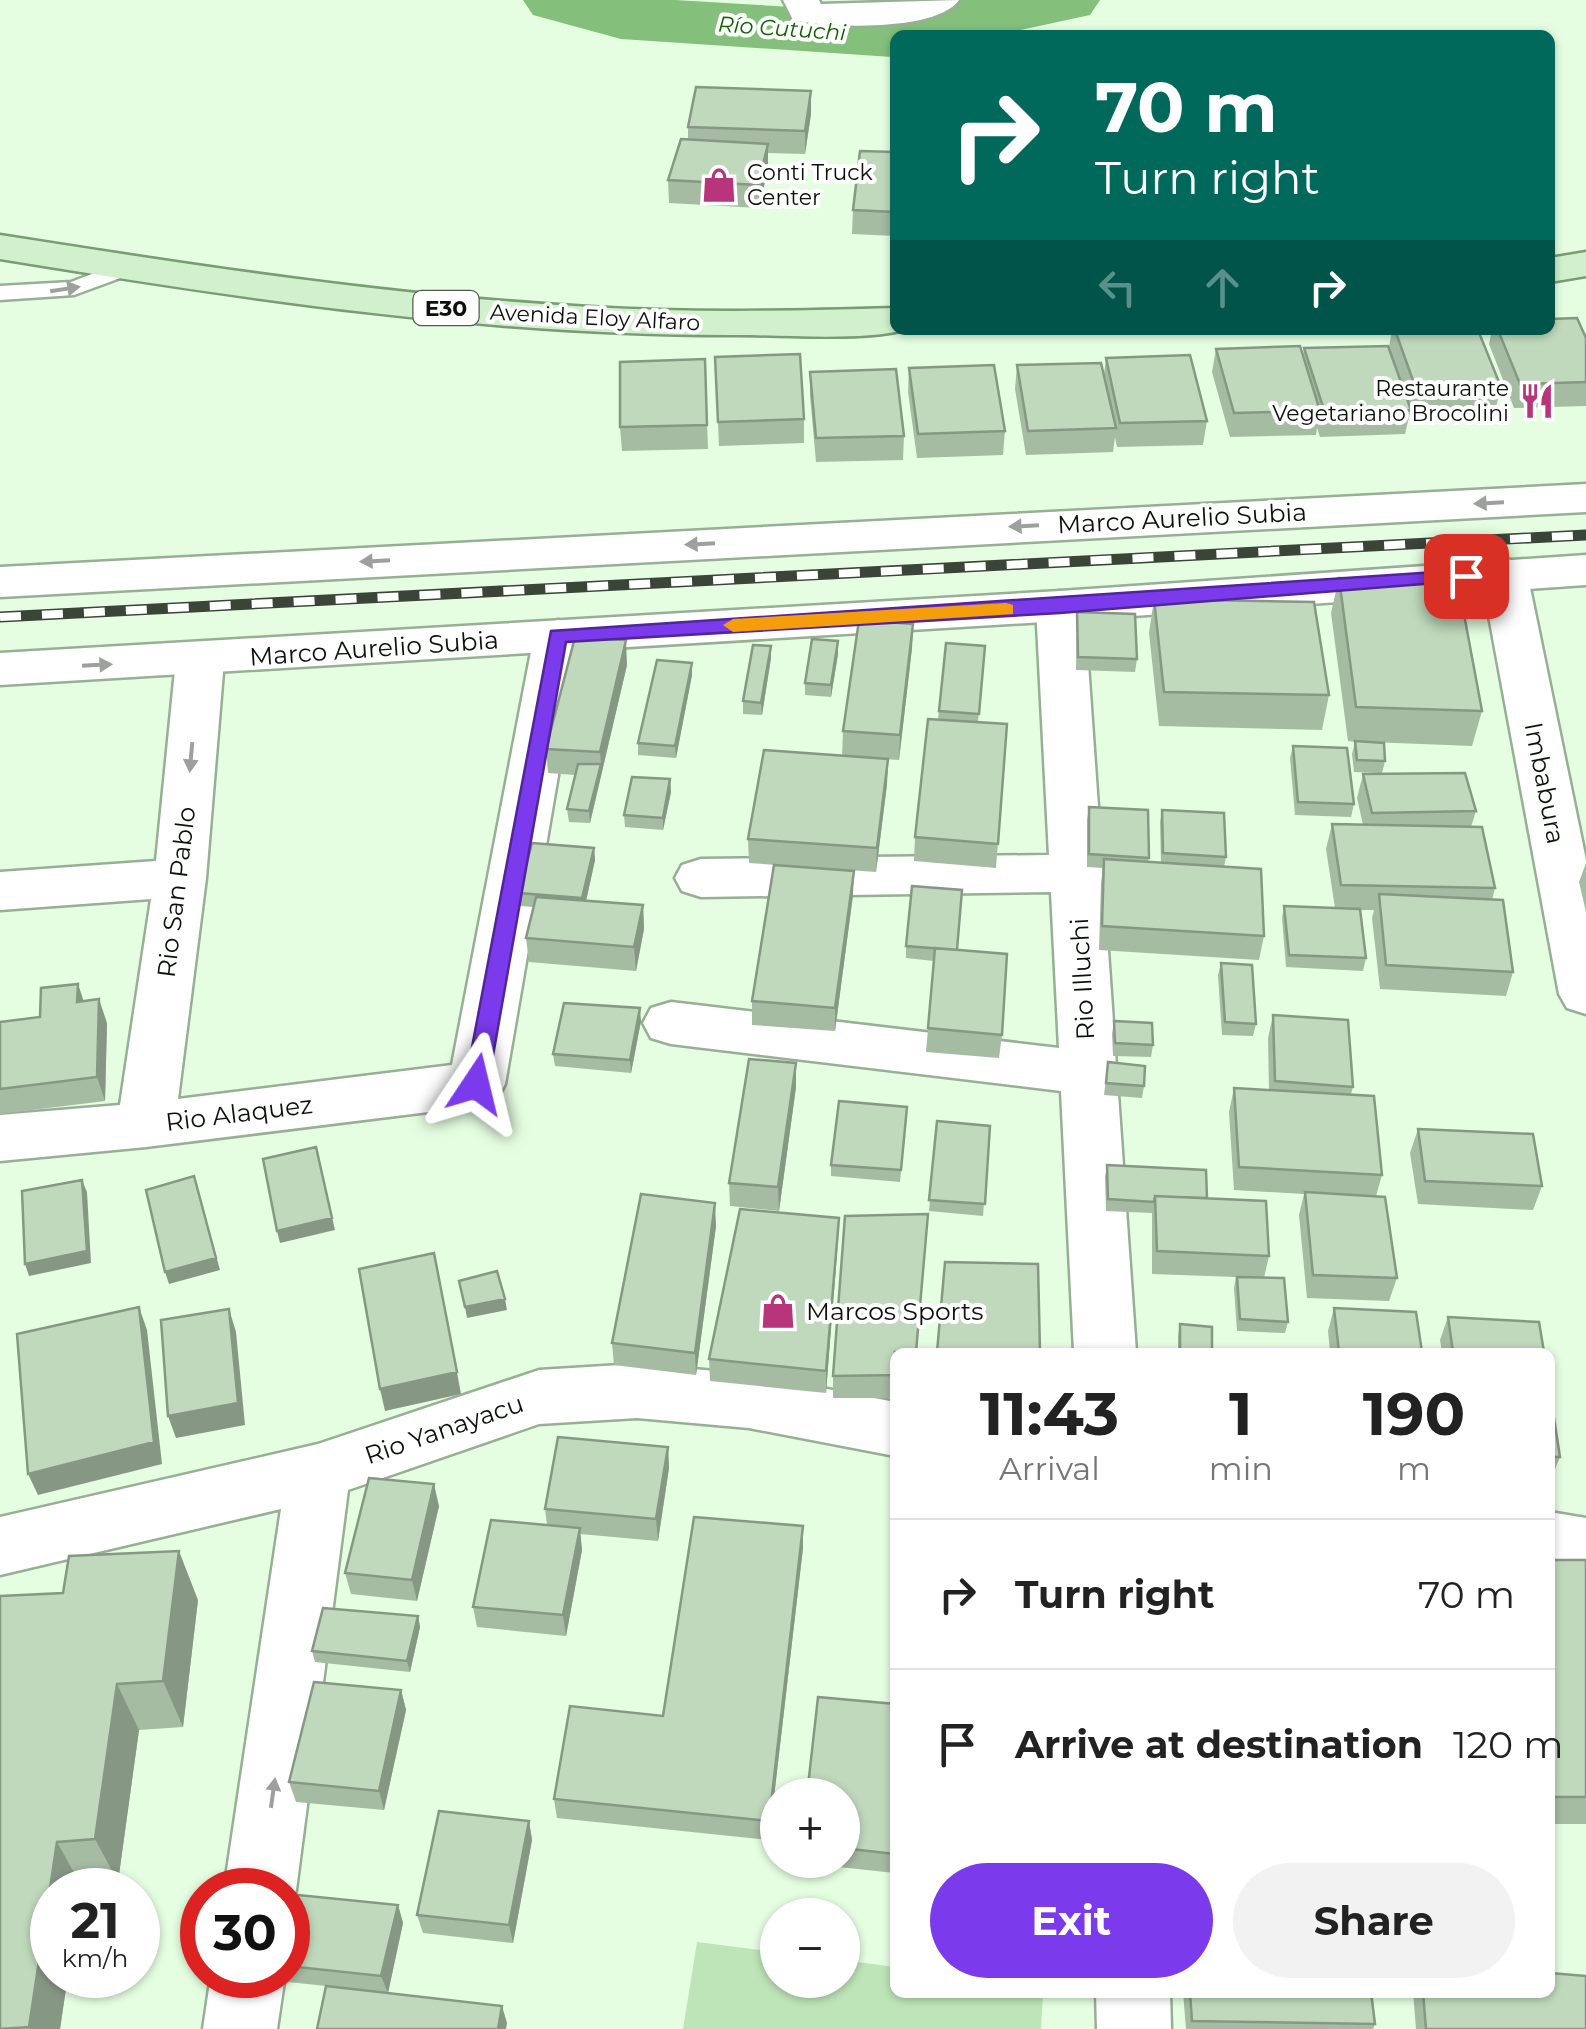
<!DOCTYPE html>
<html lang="en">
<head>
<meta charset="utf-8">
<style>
	:root { --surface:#fff; --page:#f2f2f2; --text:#222; --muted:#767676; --line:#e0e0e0; --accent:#7c3aed }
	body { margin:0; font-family:Montserrat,sans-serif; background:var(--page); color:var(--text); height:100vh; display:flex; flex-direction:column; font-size:38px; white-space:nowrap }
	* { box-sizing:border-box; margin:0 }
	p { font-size:32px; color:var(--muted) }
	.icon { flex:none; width:55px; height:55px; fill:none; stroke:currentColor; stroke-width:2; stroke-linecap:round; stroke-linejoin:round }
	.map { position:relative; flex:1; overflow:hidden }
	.side { position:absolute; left:890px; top:1348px; width:665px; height:650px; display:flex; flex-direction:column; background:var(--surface); border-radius:15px; box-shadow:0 2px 8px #0004 }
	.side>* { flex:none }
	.top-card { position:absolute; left:890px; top:30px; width:665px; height:305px; border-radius:15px; box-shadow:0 2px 8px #0004; background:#00695c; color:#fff; overflow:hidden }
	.buttons { position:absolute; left:760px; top:1778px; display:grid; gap:20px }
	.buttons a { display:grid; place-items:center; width:100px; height:100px; border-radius:50%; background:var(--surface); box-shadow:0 2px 8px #0004; font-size:50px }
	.speed { position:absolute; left:30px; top:1868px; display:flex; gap:20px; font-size:50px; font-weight:700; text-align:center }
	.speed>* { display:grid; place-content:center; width:130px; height:130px; border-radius:50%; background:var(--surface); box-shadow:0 2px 8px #0004; line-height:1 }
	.speed small { font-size:25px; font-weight:400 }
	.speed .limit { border:15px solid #d22; background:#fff; color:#111 }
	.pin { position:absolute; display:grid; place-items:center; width:85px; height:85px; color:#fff; margin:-42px; border-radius:20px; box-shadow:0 5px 15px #0006 }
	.me { position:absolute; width:110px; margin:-55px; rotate:10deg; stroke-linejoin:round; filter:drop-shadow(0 0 8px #0008) }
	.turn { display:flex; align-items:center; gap:35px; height:210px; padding:0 40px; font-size:45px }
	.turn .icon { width:130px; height:130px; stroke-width:2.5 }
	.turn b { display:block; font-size:70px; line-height:85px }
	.lanes { display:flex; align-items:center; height:95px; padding:0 40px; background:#0003; justify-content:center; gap:50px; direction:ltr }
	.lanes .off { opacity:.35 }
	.eta { display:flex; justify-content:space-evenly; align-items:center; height:170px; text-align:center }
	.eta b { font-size:60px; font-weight:700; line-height:70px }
	.cta { display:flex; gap:20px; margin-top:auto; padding:20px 40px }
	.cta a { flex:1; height:115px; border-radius:60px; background:var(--accent); color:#fff; font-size:40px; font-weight:700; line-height:115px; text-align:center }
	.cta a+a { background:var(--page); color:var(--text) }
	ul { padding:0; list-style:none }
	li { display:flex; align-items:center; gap:30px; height:150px; padding:0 40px; border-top:2px solid var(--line) }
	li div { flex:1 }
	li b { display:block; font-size:38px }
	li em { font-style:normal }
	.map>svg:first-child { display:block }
	.green { fill:#bee5b8 }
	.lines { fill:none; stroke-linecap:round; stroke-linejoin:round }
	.river { fill:#84c07c; fill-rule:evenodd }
	.service-casing { stroke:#97af94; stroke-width:5 }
	.minor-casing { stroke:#97af94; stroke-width:5 }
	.secondary-casing { stroke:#97af94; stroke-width:5 }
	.primary-casing { stroke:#789d72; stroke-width:5 }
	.service { fill:#fff; fill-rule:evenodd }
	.minor { fill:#fff; fill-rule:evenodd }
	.secondary { fill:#fff; fill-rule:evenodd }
	.primary { fill:#d1f1cd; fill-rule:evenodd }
	.rail-casing { stroke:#3a4538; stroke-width:11 }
	.rail { stroke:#fff; stroke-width:8; stroke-dasharray:21; stroke-linecap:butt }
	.wall { fill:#a5bba2 }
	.shaded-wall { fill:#869884 }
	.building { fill:#c0d9bc; stroke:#869884; stroke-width:2.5 }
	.oneway { fill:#9da09d }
	.route { fill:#7c3aed; stroke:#51269a; stroke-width:2.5 }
	.slow { fill:#f59e0b }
	.labels { text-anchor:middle; stroke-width:8; stroke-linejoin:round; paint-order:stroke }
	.far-water-label { font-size:22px; font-style:italic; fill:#0e6201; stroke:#fff }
	.far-poi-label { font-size:22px; fill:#0a1209; stroke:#fff; text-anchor:start }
	.shield { fill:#fff; stroke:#545953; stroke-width:2.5 }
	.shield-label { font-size:22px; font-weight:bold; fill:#0a1209 }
	.far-street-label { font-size:22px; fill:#0a1209; stroke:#fff }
	.street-label { font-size:25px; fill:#0a1209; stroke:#fff }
	.poi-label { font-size:25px; fill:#0a1209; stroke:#fff; text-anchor:start }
</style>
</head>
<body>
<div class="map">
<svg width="1586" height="2029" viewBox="0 0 1586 2029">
	<rect width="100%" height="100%" fill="#e5fee1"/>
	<path class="green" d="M697,1942L777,1952L778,1980H842L843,1960L895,1967V1992L1043,1993L1041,2029H683Z"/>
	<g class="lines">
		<path class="river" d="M523,0H675L892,13L959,0H1100L1090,15L997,35H895L892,57L621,39L533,15Z"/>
		<defs>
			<path id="service" d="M126,261L137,268L134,273L74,295L0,300V286L71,282Z"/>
			<path id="minor" d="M783,0H819L821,4L959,0C937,32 828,28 793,20Z
				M1504,558L1520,563L1527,573L1586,860V1014L1567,1008L1559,994L1481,573L1488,563Z
				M1060,591L1077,595L1084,606L1136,1352H1074L1061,1091L671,1044L651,1038L643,1023L651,1008L671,1002L1059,1048L1051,892L701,897L682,891L675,878L682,865L701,859L1049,855L1036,606L1043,595Z
				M558,620L575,625L582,636L505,1084L497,1099L477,1106L146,1147L0,1161V1115L120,1105L151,899L0,910V872L156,861L176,660L183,649L200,644L217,649L224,660L206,878L178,1099L452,1065L534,636L541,625Z
				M637,1364L749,1374L895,1402V1456L749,1428L637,1418L539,1424L348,1490L296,1890L288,1910V1890H224L281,1509L0,1575V1517L318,1444L539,1370Z
				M1550,1512L1586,1518V1576L1550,1570Z
				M211,1975H285L277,2029H203Z
				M1096,1992H1170L1171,2029H1097Z"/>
			<path id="secondary" d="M1586,484V512L0,597V567Z
				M1586,555V585L1060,621L0,685V653L1060,591Z"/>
			<path id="primary" d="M0,235C196,266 392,296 590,307C692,313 793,311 895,308V330H905C860,341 787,335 738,335C490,336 244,299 0,259Z
				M1586,252V276L1550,282V258Z"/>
		</defs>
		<use href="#service" class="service-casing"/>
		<use href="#minor" class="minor-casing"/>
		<use href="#secondary" class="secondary-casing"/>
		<use href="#primary" class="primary-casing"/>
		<use href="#service" class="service"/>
		<use href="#minor" class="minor"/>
		<use href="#secondary" class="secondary"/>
		<use href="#primary" class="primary"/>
		<defs>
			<path id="rail" d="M0,617L1586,535"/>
		</defs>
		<use href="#rail" class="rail-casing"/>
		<use href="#rail" class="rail"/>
	</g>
	<path class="wall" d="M811,114L805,154L768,153V168L759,208L669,203L668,180L688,140V127Z
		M895,152V236L852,234L853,210Z
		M1392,330H1478L1501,387L1495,411L1410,413L1405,434L1320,437L1317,428L1316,435L1230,437L1212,372L1216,349L1303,355L1304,348L1389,347Z
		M1492,330H1550L1586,338V406L1514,408L1489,344Z
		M715,357L804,419V443L719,446Z
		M1106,358L1207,421L1203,445L1117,447L1115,437L1113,452L1026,455L1015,389L1017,365L1104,374Z
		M705,359L708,449L622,451L620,427Z
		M909,368L1005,431L1003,455L917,458L908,392Z
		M810,372L904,436L903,460L816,462L810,396Z
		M1339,578L1482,711L1472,746L1370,742L1385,761L1382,773L1354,772L1352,754L1355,742L1348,741L1331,613Z
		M1154,599L1329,695L1322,730L1159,726L1149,633Z
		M1077,612L1137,659L1135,672L1076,670Z
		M913,624L912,648L899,760L842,756L843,731Z
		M838,641V654L831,697L805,695V683Z
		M946,643L985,646L978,722L1007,724L996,868L914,861L915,837L938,719Z
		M771,646V658L762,715L743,714V701Z
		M692,663V675L676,758L638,755V743Z
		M627,665L590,823L569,822L567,809L575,775L548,773L546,749Z
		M1293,746L1354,804L1351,817L1295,815L1290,758Z
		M888,759L887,784L876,872L749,863L748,839Z
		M1363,774L1476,811L1471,827L1495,888L1492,900L1513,972L1506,996L1380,989L1372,918L1374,910H1360L1366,958L1363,971L1286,967L1282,918L1284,906L1335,908L1326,849L1332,824L1363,825L1357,798Z
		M670,779L671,792L663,830L625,827L624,815Z
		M1089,807L1149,858L1148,862L1161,863L1160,822L1162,810L1226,857L1224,867L1264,936L1259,960L1099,950L1101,883L1103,868L1087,867V820Z
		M594,848L595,860L586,901L643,905L644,929L636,971L529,962L526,938L534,907L520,906L519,893Z
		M1586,863V912L1579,882Z
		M853,895L835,1031L752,1025V1001Z
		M906,946L957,950L1002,1035L999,1058L926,1052L934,961L906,958Z
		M1221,963L1256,1024L1253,1036L1222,1035L1218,975Z
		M78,984L83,1001L107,1023L105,1101L0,1114V1022L40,1017Z
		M1273,1015L1353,1087L1351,1094L1382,1175L1376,1196L1397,1278L1389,1301L1307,1298L1299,1215L1304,1194L1234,1190L1229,1112L1234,1088L1269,1090L1268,1038Z
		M641,1021L631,1073L555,1066L553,1054Z
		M1114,1021L1153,1045L1151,1057L1113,1056L1112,1034Z
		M1108,1062L1144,1086L1142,1098L1104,1095Z
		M796,1063V1087L779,1211L730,1206L729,1183Z
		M907,1107L900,1182L831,1176V1165Z
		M937,1121L990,1126L983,1216L929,1211Z
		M1418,1129L1542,1186L1533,1210L1418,1204L1410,1153Z
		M1107,1165L1207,1198L1269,1256L1264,1278L1288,1322L1285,1333L1237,1331L1234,1288L1236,1277L1152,1274V1213L1106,1211L1105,1177Z
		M839,1218L826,1393L710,1381L709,1359Z
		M716,1226L696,1375L614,1365L612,1343Z
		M1334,1308L1422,1352H1330L1328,1331Z
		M1448,1317L1544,1352H1442L1440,1340Z
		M1180,1324L1212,1352H1178V1336Z
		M895,1352V1398H833V1376Z
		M1550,1392L1560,1457L1551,1479H1550Z
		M668,1447L669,1468L658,1541L580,1534L582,1550L566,1636L477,1627L473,1607L547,1525L545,1509Z
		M439,1506L417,1601L351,1594L345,1573Z
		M803,1548L769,1840L557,1818L554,1799L663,1716Z
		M1550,1560H1586V1824H1550Z
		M0,1596L198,1600L183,1727L139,1730L118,1882L81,1885V1890H52V1975H68L60,2029H0Z
		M418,1616L420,1627L410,1672L315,1662L312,1651Z
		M401,1690L406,1710L384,1810L296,1802L289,1782Z
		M895,1704V1873L801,1863V1860H842V1795Z
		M529,1821L532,1840L513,1943L423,1933L417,1915Z
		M288,1894L398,1905L403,1923L388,1993L507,2023L326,1986L259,1979L257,1975H288Z
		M1183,1992H1371L1375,2024L1373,2029H1186Z
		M1413,1992H1550L1586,2029H1416Z"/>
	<path class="shaded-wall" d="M811,91V114L805,154V131Z
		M768,144V168L759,208L758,185Z
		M913,624L912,648L899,760L900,735Z
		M626,640L627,665L590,823L589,811L601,764L600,752Z
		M838,641V654L831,697V685Z
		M771,646V658L762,715L761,703Z
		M692,663V675L676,758L675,746Z
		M888,759L887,784L876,872L877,848Z
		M670,779L671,792L663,830V818Z
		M594,848L595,860L584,910L582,898Z
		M854,871L853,895L835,1031V1008Z
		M643,905L644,929L636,971L634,947Z
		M78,984L86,1008L77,1002Z
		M99,999L107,1023L105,1101L97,1077Z
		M640,1008L641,1021L631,1073L630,1060Z
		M796,1063V1087L779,1211L778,1187Z
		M316,1147L335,1230L280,1243L277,1231Z
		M194,1176L220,1270L169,1284L165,1272Z
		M82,1180L87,1192L91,1263L29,1276L25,1264Z
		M715,1203L716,1226L696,1375L695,1353Z
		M839,1218L838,1241L826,1393V1371Z
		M505,1299L507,1310L467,1318L465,1307Z
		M139,1307L147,1330L162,1464L38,1495L28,1474Z
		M229,1309L236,1332L245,1425L176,1438L168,1416Z
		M457,1372L461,1394L385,1411L380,1389Z
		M668,1447L669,1468L658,1541L656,1519Z
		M434,1484L439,1506L417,1601L412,1580Z
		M803,1526V1548L769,1840V1821Z
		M580,1528L582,1550L566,1636L563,1615Z
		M179,1551L198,1600L183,1727L163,1681Z
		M418,1616L420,1627L410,1672L407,1661Z
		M117,1684L139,1730L118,1882L95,1839Z
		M401,1690L406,1710L384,1810L379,1791Z
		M529,1821L532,1840L513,1943L509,1925Z
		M57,1842L81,1885V1890H52V1975H68L60,2029H30L29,2027Z
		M398,1905L403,1923L388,1993L381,1976Z
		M502,2006L507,2023L506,2029H498Z"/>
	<path class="building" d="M696,87L811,91L805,131L688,127Z
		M681,139L768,144L758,185L668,180Z
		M860,151L895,152V212L853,210Z
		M1577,318L1586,338V382L1520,384L1498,330H1550V319Z
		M1395,330H1478L1501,387L1416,389Z
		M1300,346L1320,411L1234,413L1216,349Z
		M1388,346L1411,410L1325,413L1304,348Z
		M800,354L804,419L718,422L715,357Z
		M1190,355L1207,421L1120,423L1106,358Z
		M705,359L707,425L620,427V362Z
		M1101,363L1116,428L1028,431L1017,365Z
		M994,365L1005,431L918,434L909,368Z
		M896,369L904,436L816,438L810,372Z
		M1339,578L1458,582L1482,711L1356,707Z
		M1154,599L1314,602L1329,695L1164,692Z
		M1077,612L1135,614L1137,659L1078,657Z
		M859,620L913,624L900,735L843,731Z
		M575,637L626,640L600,752L546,749Z
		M812,639L838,641L831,685L805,683Z
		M946,643L985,646L979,714L939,711Z
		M753,645L771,646L761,703L743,701Z
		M657,660L692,663L675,746L638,743Z
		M928,719L1007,724L998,844L915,837Z
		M1355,741L1384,743L1385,761L1357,760Z
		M1293,746L1347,748L1354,804L1298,802Z
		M764,750L888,759L877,848L748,839Z
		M578,764H601L589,811L567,809Z
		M1465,773L1476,811L1372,813L1363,774Z
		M632,777L670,779L663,818L624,815Z
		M1089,807L1148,810L1149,858L1089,854Z
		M1162,810L1224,813L1226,857L1163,853Z
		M1332,824L1482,827L1495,888L1341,885Z
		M532,843L594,848L582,898L519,893Z
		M1104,859L1261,869L1264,936L1102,926Z
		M774,865L854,871L835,1008L752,1001Z
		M912,886L962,890L957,950L906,946Z
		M1379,894L1503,900L1513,972L1386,965Z
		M536,897L643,905L634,947L526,938Z
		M1284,906L1360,909L1366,958L1289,955Z
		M935,948L1007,954L1002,1035L928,1028Z
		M1221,963L1252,965L1256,1024L1225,1022Z
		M78,984L77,1002L99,999L97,1077L0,1089V1022L40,1017L41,988Z
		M564,1003L640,1008L630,1060L553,1054Z
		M1273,1015L1348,1020L1353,1087L1275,1081Z
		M1114,1021L1152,1023L1153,1045L1115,1043Z
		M749,1059L796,1063L778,1187L729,1183Z
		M1108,1062L1145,1066L1144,1086L1106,1083Z
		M1234,1088L1374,1096L1382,1175L1239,1167Z
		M839,1101L907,1107L901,1170L831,1165Z
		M937,1121L990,1126L985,1204L929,1200Z
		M1418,1129L1533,1134L1542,1186L1425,1181Z
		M316,1147L332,1218L277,1231L263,1159Z
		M1107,1165L1206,1170L1207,1198L1155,1196L1154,1202L1108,1199Z
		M194,1176L216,1258L165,1272L146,1190Z
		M82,1180L87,1251L25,1264L22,1191Z
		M1305,1192L1385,1197L1397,1278L1313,1275Z
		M641,1194L715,1203L695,1353L612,1343Z
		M1155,1196L1266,1201L1269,1256L1157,1251Z
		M740,1209L839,1218L826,1371L709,1359Z
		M928,1214L916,1352H895V1375L833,1376L845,1216Z
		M434,1253L457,1372L380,1389L359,1269Z
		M945,1262L1038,1264L1040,1352H937Z
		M497,1271L505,1299L465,1307L459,1281Z
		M1237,1277L1284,1278L1288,1322L1240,1319Z
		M139,1307L154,1442L28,1474L17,1334Z
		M1334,1308L1416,1312L1422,1352H1339Z
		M229,1309L238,1403L168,1416L161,1320Z
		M1448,1317L1539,1322L1544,1352H1453Z
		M1180,1324L1212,1327V1352H1180Z
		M1550,1392L1560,1457H1550Z
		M558,1437L668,1447L656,1519L545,1509Z
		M369,1478L434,1484L412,1580L345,1573Z
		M694,1517L803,1526L769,1821L554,1799L570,1706L663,1716Z
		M491,1520L580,1528L563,1615L473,1607Z
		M179,1551L163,1681L117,1684L95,1839L57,1842L29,2027L0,2029V1596L63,1593L69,1556Z
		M1550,1560H1586V1797H1550Z
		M323,1608L418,1616L407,1661L312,1651Z
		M314,1682L401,1690L379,1791L289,1782Z
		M818,1697L895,1704V1854L842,1848V1795H807Z
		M439,1811L529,1821L509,1925L417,1915Z
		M288,1894L398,1905L381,1976L288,1966Z
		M1550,1973L1586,1976V2029H1426L1423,1992H1550Z
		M326,1986L502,2006L498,2029H317Z
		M1190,1992H1371L1375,2024L1192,2021Z"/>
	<defs><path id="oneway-solid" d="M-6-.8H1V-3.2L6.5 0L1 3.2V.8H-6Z" transform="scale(2.5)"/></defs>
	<g class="oneway">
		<use href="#oneway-solid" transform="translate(65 289) rotate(-9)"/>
		<use href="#oneway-solid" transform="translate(1489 503) rotate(177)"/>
		<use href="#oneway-solid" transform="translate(1024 526) rotate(177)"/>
		<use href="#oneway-solid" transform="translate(700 544) rotate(177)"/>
		<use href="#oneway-solid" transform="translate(375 561) rotate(177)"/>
		<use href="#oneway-solid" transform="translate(97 665) rotate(-3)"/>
		<use href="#oneway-solid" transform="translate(191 757) rotate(95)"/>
		<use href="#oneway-solid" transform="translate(273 1793) rotate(-82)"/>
	</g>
	<path class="route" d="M1466,570L1476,576L1473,580L1060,613L566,642L488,1084L476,1093L465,1084L551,631Z"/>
	<path class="slow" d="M1006,603L1013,605V614L733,632L723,625L733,619Z"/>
	<defs>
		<symbol id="shop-bare" viewBox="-9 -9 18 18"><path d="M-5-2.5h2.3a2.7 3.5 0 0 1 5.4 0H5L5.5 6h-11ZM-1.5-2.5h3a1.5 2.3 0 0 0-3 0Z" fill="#b8357c" stroke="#fff" stroke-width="2.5" paint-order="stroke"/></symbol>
		<symbol id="restaurant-bare" viewBox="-9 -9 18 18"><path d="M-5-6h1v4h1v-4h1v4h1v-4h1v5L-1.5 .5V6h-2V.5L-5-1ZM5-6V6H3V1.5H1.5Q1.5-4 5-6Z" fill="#b8357c" stroke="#fff" stroke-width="2.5" paint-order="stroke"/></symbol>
	</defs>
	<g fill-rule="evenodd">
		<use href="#shop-bare" x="694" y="160" width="50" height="50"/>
		<use href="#restaurant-bare" x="1512" y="376" width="50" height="50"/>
		<use href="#shop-bare" x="753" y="1286" width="50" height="50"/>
	</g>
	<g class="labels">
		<g class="far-water-label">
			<text transform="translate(782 28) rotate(4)" y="8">Río Cutuchi</text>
		</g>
		<g class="far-poi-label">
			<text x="747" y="180">Conti Truck<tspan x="747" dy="25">Center</tspan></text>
			<text x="1509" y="396" text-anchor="end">Restaurante<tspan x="1509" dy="25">Vegetariano Brocolini</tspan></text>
		</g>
		<rect class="shield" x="413.5" y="291" width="65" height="34" rx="8"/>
		<g class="shield-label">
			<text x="446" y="316">E30</text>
		</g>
		<g class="far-street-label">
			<text transform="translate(595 317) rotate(3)" y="8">Avenida Eloy Alfaro</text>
		</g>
		<g class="street-label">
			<text transform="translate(1182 518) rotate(-3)" y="9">Marco Aurelio Subia</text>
			<text transform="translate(374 648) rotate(-4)" y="9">Marco Aurelio Subia</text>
			<text transform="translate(1545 783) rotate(79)" y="9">Imbabura</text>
			<text transform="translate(176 892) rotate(-83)" y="9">Rio San Pablo</text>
			<text transform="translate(1082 979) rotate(-93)" y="9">Rio Illuchi</text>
			<text transform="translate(239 1113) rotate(-7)" y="9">Rio Alaquez</text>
			<text transform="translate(444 1429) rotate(-19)" y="9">Rio Yanayacu</text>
		</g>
		<g class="poi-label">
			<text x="806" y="1320">Marcos Sports</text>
		</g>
	</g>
</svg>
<div class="buttons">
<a>+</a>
<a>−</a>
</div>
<div class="speed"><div>21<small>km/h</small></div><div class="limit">30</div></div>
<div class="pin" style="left:1466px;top:576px;background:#d93025"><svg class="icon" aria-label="arrive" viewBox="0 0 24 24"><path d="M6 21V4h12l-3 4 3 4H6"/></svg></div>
<svg class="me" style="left:476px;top:1084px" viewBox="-20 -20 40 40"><path d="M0-17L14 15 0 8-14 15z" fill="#7c3aed" stroke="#fff" stroke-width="4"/></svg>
<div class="top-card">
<div class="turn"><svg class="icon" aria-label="right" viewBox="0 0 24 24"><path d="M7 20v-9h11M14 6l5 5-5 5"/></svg><div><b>70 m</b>Turn right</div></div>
<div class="lanes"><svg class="icon off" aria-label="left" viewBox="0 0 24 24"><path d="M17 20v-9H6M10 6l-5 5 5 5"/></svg><svg class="icon off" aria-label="ahead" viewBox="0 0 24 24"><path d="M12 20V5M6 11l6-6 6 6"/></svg><svg class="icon" aria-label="right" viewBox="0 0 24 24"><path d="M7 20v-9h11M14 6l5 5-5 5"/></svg></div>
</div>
<section class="side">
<div class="eta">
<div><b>11:43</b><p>Arrival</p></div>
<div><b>1</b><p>min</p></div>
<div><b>190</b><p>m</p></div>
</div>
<ul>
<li><svg class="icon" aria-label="right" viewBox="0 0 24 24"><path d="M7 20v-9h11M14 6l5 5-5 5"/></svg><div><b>Turn right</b></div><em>70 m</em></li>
<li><svg class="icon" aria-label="arrive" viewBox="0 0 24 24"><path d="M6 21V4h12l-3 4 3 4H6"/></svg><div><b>Arrive at destination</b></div><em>120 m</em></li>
</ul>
<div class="cta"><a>Exit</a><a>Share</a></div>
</section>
</div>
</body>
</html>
